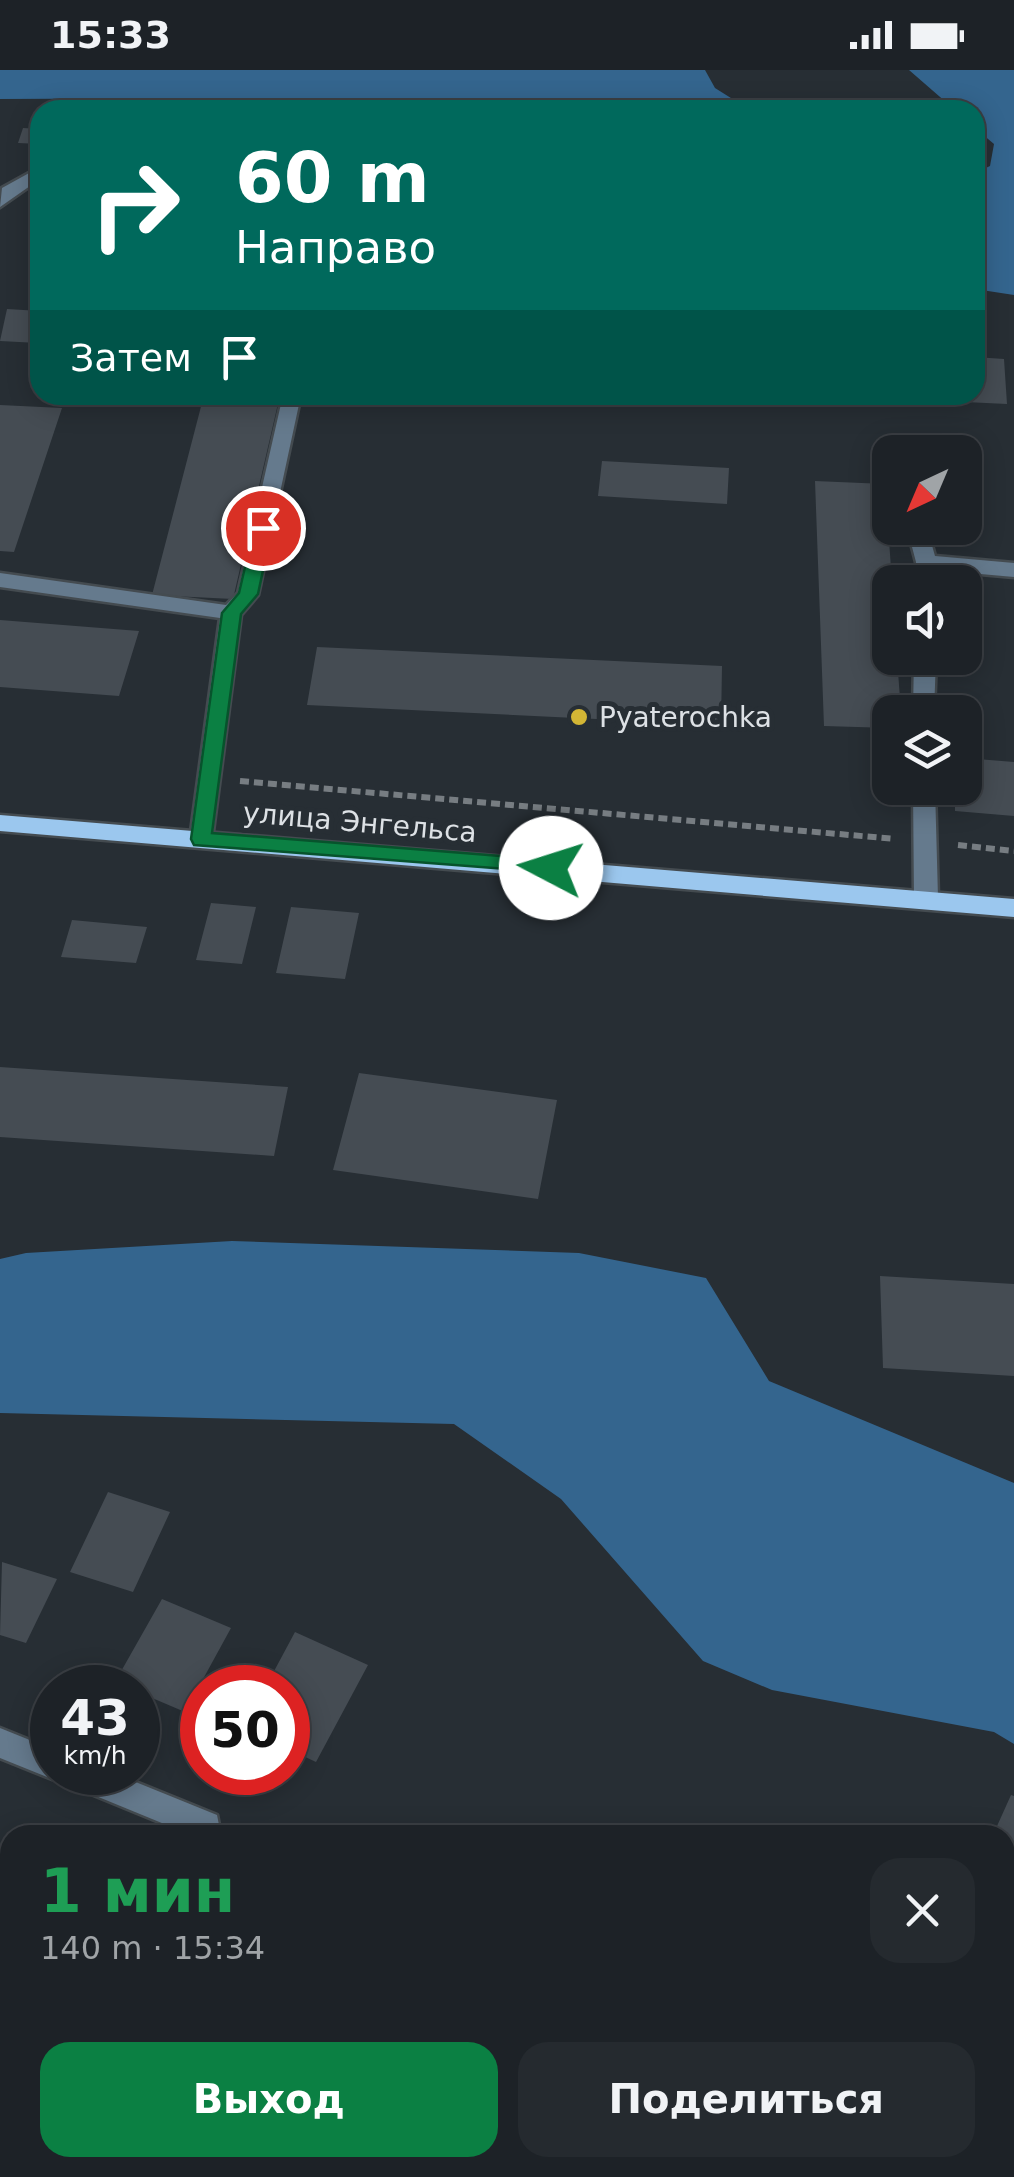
<!DOCTYPE html>
<html lang="ru">
<head>
<meta charset="utf-8">
<style>
	:root { --surface:#1d2227; --page:#252a2f; --text:#f1f3f6; --muted:#a0a4a7; --line:#3b3f44; --accent:#0b8043 }
	body { margin:0; font-family:"DejaVu Sans",sans-serif; background:var(--page); color:var(--text); height:100vh; display:flex; flex-direction:column; font-size:38px; white-space:nowrap }
	* { box-sizing:border-box; margin:0 }
	p { font-size:32px; color:var(--muted) }
	.icon { flex:none; width:55px; height:55px; fill:none; stroke:currentColor; stroke-width:2; stroke-linecap:round; stroke-linejoin:round }
	.map { position:relative; flex:1; overflow:hidden }
	.side { position:absolute; left:0px; top:1755px; width:1015px; height:352px; display:flex; flex-direction:column; background:var(--surface); border-radius:30px 30px 0 0; box-shadow:0 5px 25px #0003,0 0 0 2px var(--line) }
	.side>* { flex:none }
	.guide { position:absolute; left:30px; top:30px; width:955px; height:305px; border-radius:30px; box-shadow:0 5px 25px #0003,0 0 0 2px var(--line); background:#00695c; color:#fff; overflow:hidden }
	.needle { width:65px; rotate:224deg }
	.tools { position:absolute; left:872px; top:365px; display:grid; gap:20px }
	.tools a { display:grid; place-items:center; width:110px; height:110px; border-radius:20px; background:var(--surface); box-shadow:0 5px 25px #0003,0 0 0 2px var(--line); font-size:50px }
	.speed { position:absolute; left:30px; top:1595px; display:flex; gap:20px; font-size:50px; font-weight:700; text-align:center }
	.speed>* { display:grid; place-content:center; width:130px; height:130px; border-radius:50%; background:var(--surface); box-shadow:0 5px 25px #0003,0 0 0 2px var(--line); line-height:1 }
	.speed small { font-size:25px; font-weight:400 }
	.speed .limit { border:15px solid #d22; background:#fff; color:#111 }
	.pin { position:absolute; display:grid; place-items:center; width:85px; height:85px; color:#fff; margin:-42px; border:5px solid #fff; border-radius:50%; box-shadow:0 2px 10px #0007 }
	.me { position:absolute; width:110px; margin:-55px; rotate:275deg; stroke-linejoin:round; filter:drop-shadow(0 0 8px #0008) }
	.turn { display:flex; align-items:center; gap:35px; height:210px; padding:0 40px; font-size:45px }
	.turn .icon { width:130px; height:130px; stroke-width:2.5 }
	.turn b { display:block; font-size:70px; line-height:85px }
	.then { display:flex; align-items:center; height:95px; padding:0 40px; background:#0003; gap:20px; font-size:38px }
	.round { display:grid; place-items:center; flex:none; width:105px; height:105px; border-radius:30px; background:var(--page) }
	.head { display:flex; align-items:center; justify-content:space-between; height:170px; padding:0 40px }
	h1 { font-size:60px; font-weight:800; line-height:75px; color:#1e9e55 }
	.cta { display:flex; gap:20px; margin-top:auto; padding:20px 40px }
	.cta a { flex:1; height:115px; border-radius:30px; background:var(--accent); color:#fff; font-size:40px; font-weight:800; line-height:115px; text-align:center }
	.cta a+a { background:var(--page); color:var(--text) }
	.status { display:flex; justify-content:space-between; align-items:center; height:70px; padding:0 50px; background:var(--surface); direction:ltr }
	.status svg { height:28px; fill:currentColor }
	.map>svg:first-child { display:block }
	.forest { fill:#34658e }
	.building { fill:#454c53 }
	.lines { fill:none; stroke-linecap:round; stroke-linejoin:round }
	.minor-casing { stroke:#444b50; stroke-width:5 }
	.major-casing { stroke:#444b50; stroke-width:5 }
	.path { stroke:#777d82; stroke-width:6; stroke-dasharray:9 5; stroke-linecap:butt }
	.minor { fill:#657a8d; fill-rule:evenodd }
	.major { fill:#9bc7ee; fill-rule:evenodd }
	.route { fill:#0b8043; stroke:#07532c; stroke-width:2.5 }
	.poi-dot { fill:#d3b635; stroke:#272e34; stroke-width:4 }
	.labels { text-anchor:middle; stroke-width:10; stroke-linejoin:round; paint-order:stroke }
	.poi-label { font-size:28px; fill:#dde1e5; stroke:#272e34; text-anchor:start }
	.street-label { font-size:28px; fill:#dde1e5; stroke:#272e34 }
</style>
</head>
<body>
<div class="status"><b>15:33</b><svg viewBox="0 0 49 12"><path d="M0 12V9h3v3zM5 12V6h3v6zM10 12V3h3v9zM15 12V0h3v12zM26 1h20v11H26zM47 4h2v5h-2z"/></svg></div>
<div class="map">
<svg width="1014" height="2107" viewBox="0 0 1014 2107">
	<rect width="100%" height="100%" fill="#272e34"/>
	<path class="forest" d="M0,0H705L715,18L750,40H330L223,28L0,29Z
		M909,0H1014V225L975,219V103L990,96L994,74L975,58V40H955Z
		M232,1171L579,1183L706,1208L769,1311L1014,1413V1674L994,1662L772,1620L703,1591L561,1429L454,1354L0,1343V1189L26,1183Z"/>
	<path class="building" d="M23,58L40,59V74L18,73Z
		M7,239L40,241L38,273L0,271Z
		M975,287L1004,289L1007,334L965,332V325H975Z
		M204,325H280L233,529L152,525Z
		M0,335L62,338L14,482L0,481Z
		M602,391L729,398L727,434L598,426Z
		M815,411L885,414L892,512L890,588H897L901,642H890V658L824,656Z
		M0,550L139,561L119,626L0,617Z
		M317,577L722,596L721,655L307,635Z
		M965,688L1014,692V746L955,741V718H965Z
		M211,833L256,837L242,894L196,890Z
		M291,837L359,843L345,909L276,903Z
		M72,850L147,857L136,893L61,887Z
		M0,997L288,1017L274,1086L0,1067Z
		M359,1003L557,1030L538,1129L333,1100Z
		M880,1206L1014,1214V1306L883,1298Z
		M108,1422L170,1442L133,1522L70,1502Z
		M2,1492L57,1509L26,1573L0,1565Z
		M162,1529L231,1558L185,1642L138,1622V1618L115,1612Z
		M295,1562L368,1595L316,1692L288,1679V1618H265Z
		M1011,1725L1014,1726V1851L1005,1846V1765H993Z
		M131,2098H238L234,2107H127Z
		M418,2098H536L532,2107H413Z
		M573,2098H617L636,2107H569Z"/>
	<g class="lines">
		<defs>
			<path id="minor" d="M40,97V109L0,137L2,118Z
				M283,325H301L258,525L241,545L212,769L201,777L190,769L220,548L0,517V503L226,535L238,523Z
				M907,458H927L935,486L1014,493V507L936,500V512H916V492Z
				M914,588H936L934,642H913Z
				M913,718H935L938,828L926,837L914,828Z
				M0,1658L52,1679V1702H111L217,1745L221,1765H191L62,1712L59,1706L52,1709L0,1688Z
				M262,2098H302L306,2107H266Z"/>
			<path id="major" d="M0,745L1014,829V847L0,761Z"/>
		</defs>
		<use href="#minor" class="minor-casing"/>
		<use href="#major" class="major-casing"/>
		<path class="path" d="M240,711L895,769
			M958,775L1014,781"/>
		<use href="#minor" class="minor"/>
		<use href="#major" class="major"/>
	</g>
	<path class="route" d="M263,452L272,458L258,524L241,544L212,763L551,790L561,798L558,803L194,775L191,769L222,543L239,523L254,458Z"/>
	<circle class="poi-dot" cx="579" cy="647" r="10"/>
	<g class="labels">
		<g class="poi-label">
			<text x="599" y="657">Pyaterochka</text>
		</g>
		<g class="street-label">
			<text transform="translate(360 752) rotate(5)" y="10">улица Энгельса</text>
		</g>
	</g>
</svg>
<div class="tools">
<a><svg class="needle" viewBox="-14 -14 28 28"><path d="M0-13l5 13h-10z" fill="#e53935"/><path d="M0 13l5-13h-10z" fill="#a0a4a7"/></svg></a>
<a><svg class="icon" aria-label="sound" viewBox="0 0 24 24"><path d="M4 9h4l5-4v14l-5-4H4zM17 9q2 3 0 6"/></svg></a>
<a><svg class="icon" aria-label="layers" viewBox="0 0 24 24"><path d="M12 4l9 5-9 5-9-5zM3 14l9 5 9-5"/></svg></a>
</div>
<div class="speed"><div>43<small>km/h</small></div><div class="limit">50</div></div>
<div class="pin" style="left:263px;top:458px;background:#d93025"><svg class="icon" aria-label="arrive" viewBox="0 0 24 24"><path d="M6 21V4h12l-3 4 3 4H6"/></svg></div>
<svg class="me" style="left:551px;top:798px" viewBox="-20 -20 40 40"><circle r="19" fill="#fff"/><path d="M0-13L10 11 0 6-10 11z" fill="#0b8043"/></svg>
<div class="guide">
<div class="turn"><svg class="icon" aria-label="right" viewBox="0 0 24 24"><path d="M7 20v-9h11M14 6l5 5-5 5"/></svg><div><b>60 m</b>Направо</div></div>
<div class="then">Затем<svg class="icon" aria-label="arrive" viewBox="0 0 24 24"><path d="M6 21V4h12l-3 4 3 4H6"/></svg></div>
</div>
<section class="side">
<div class="head"><div><h1>1 мин</h1><p>140 m · 15:34</p></div><a class="round"><svg class="icon" aria-label="close" viewBox="0 0 24 24"><path d="M6 6l12 12M18 6L6 18"/></svg></a></div>
<div class="cta"><a>Выход</a><a>Поделиться</a></div>
</section>
</div>
</body>
</html>
